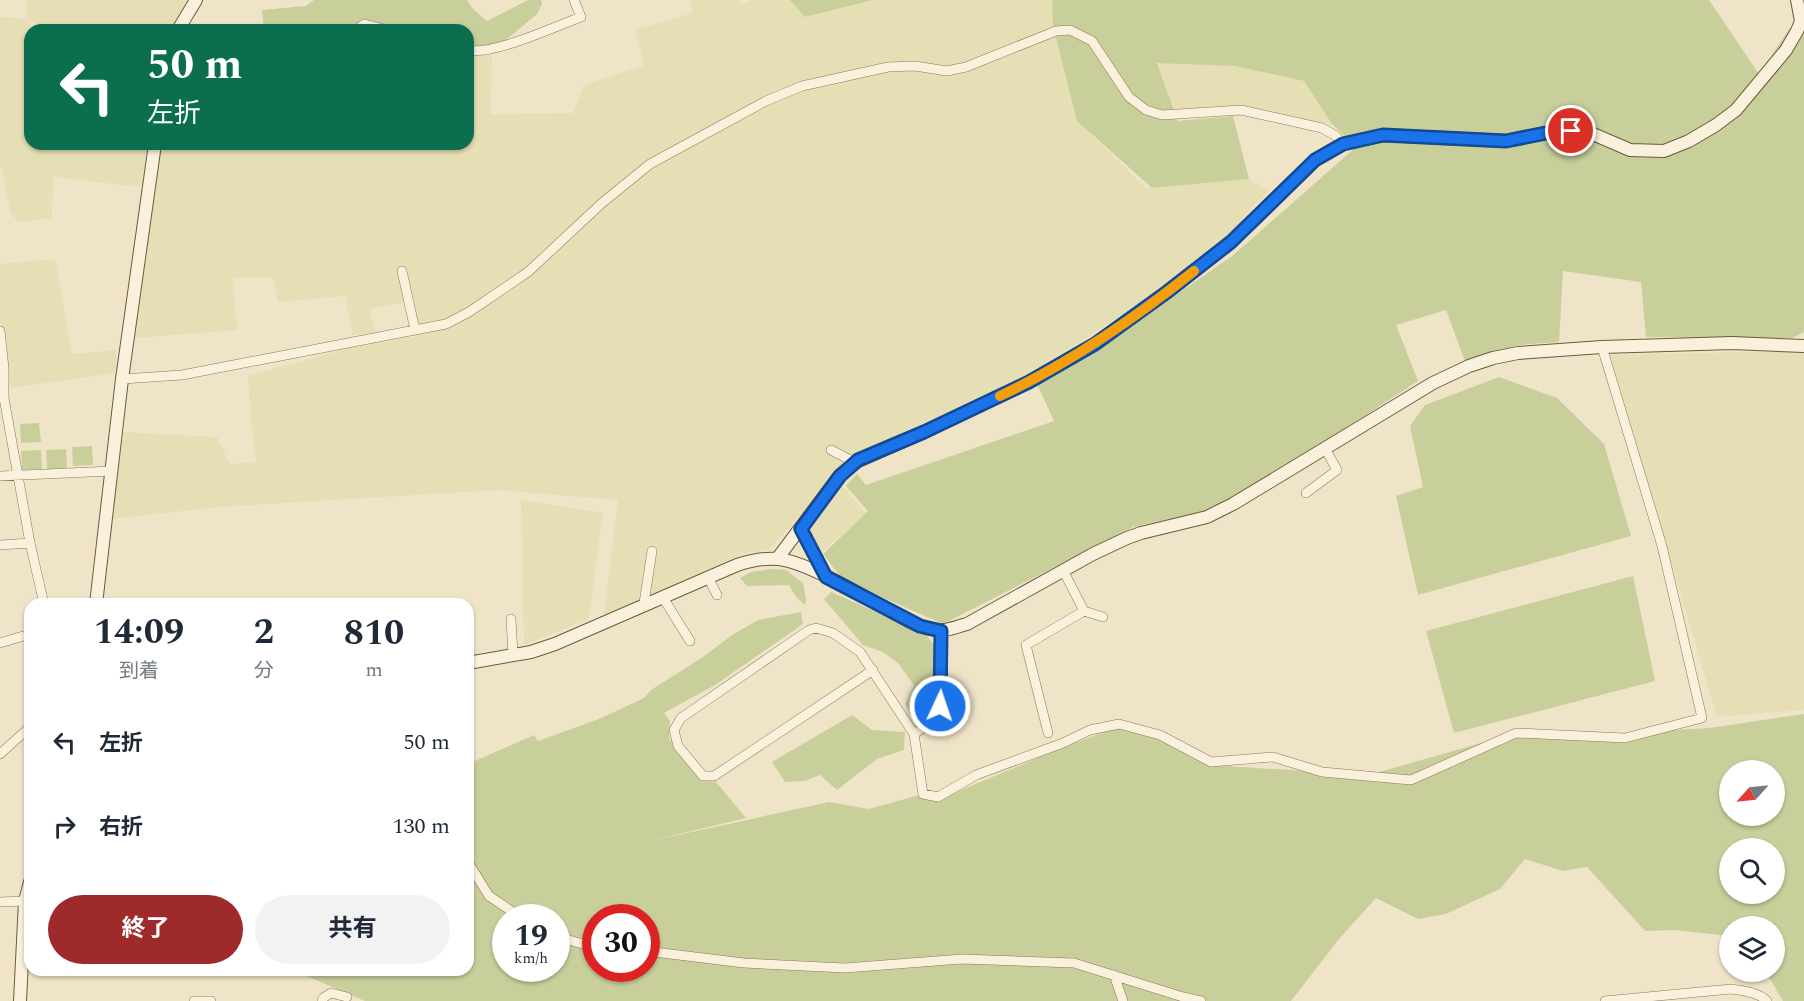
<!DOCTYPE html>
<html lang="ja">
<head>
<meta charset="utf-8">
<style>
	:root { --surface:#fff; --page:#f2f2f3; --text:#1f2937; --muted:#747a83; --accent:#9e2a2b }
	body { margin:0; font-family:Spectral,"Noto Sans JP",serif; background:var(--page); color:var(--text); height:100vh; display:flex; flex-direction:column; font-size:22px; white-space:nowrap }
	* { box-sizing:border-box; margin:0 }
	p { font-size:20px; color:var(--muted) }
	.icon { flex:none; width:33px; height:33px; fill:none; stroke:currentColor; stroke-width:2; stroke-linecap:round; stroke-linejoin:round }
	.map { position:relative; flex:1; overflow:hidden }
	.details { position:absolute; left:24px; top:598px; width:450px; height:378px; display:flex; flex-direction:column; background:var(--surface); border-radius:18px; box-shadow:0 2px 4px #0004 }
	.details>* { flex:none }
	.top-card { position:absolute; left:24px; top:24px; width:450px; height:126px; border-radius:18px; box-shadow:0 2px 4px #0004; background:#0b6e4f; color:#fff; overflow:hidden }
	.needle { width:39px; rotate:243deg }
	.fabs { position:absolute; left:1719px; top:760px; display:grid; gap:12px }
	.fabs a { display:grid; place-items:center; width:66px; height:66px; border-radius:50%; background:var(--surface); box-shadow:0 2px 4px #0004; font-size:30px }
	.speed { position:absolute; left:492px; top:904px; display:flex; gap:12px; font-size:30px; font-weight:700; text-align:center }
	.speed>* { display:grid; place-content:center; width:78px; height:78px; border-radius:50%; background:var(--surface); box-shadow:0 2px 4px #0004; line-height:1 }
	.speed small { font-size:15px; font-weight:400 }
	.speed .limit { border:9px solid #d22; background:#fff; color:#111 }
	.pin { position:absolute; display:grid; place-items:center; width:51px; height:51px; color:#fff; margin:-26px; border:3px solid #fff; border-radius:50%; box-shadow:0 2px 6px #0007 }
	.me { position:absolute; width:66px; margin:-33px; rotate:3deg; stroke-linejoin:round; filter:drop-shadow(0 0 4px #0008) }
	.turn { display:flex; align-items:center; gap:21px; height:126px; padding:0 24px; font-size:27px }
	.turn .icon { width:78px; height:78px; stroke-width:2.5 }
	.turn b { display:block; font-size:42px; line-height:51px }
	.eta { display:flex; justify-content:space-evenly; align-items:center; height:102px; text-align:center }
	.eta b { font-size:36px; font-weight:700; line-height:42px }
	.cta { display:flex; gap:12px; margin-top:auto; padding:12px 24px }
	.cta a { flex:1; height:69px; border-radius:36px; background:var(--accent); color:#fff; font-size:24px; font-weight:700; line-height:69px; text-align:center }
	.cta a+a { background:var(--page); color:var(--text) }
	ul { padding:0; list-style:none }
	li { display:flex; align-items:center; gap:18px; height:84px; padding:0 24px }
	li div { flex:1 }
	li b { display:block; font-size:22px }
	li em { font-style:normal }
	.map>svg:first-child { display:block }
	.farmland { fill:#e6deb5 }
	.green { fill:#c9cf9b; fill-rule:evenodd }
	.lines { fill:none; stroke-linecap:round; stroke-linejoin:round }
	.street-casing { stroke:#8d765c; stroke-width:10 }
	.secondary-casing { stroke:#6f573f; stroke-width:14 }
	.street { stroke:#faf1dc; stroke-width:9 }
	.secondary { stroke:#faf1dc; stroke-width:12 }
	.route-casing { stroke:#114b97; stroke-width:15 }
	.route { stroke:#1a73e8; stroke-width:10 }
	.slow { stroke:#f59e0b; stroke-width:10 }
</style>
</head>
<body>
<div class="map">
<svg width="1804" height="1001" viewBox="0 0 1804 1001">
	<rect width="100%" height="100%" fill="#f0e4c8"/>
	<path class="farmland" d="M28,0H187L171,30H51L25,19Z
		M690,0H738L741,5L752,0H790L805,17L873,0H1052L1053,26L1077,121L1147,189L1249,179L1270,191L1259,200L1213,253L1085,339L1013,383L853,455L769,550L744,553L604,617L618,500L498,490L218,507L112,519L122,432L217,437L230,464L257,462L251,425L248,376L349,348L415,336L404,302L369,309L375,332L353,335L345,296L278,302L273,277L232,278L238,330L134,338L159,144H468V49H492L491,114L573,113L584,85L644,65L635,30L692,13Z
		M0,17L19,18L47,30H30V144H148L141,187L53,177L52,218L18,222L11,213L0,162Z
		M1157,60L1259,68L1304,81L1332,124L1241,110L1175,112Z
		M55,259L72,354L117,350L115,373L10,388L0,317V264Z
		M1804,344V710L1717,717L1610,355L1790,351Z
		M842,486L866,513L821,553L807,528Z
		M521,500L603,513L589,619L524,645Z"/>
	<path class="green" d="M314,0H467L473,9L487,21L528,0H541L542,4L537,14L495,49H468V30H389L364,24L356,30H264L262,10L306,6Z
		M790,0H873L805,17Z
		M1052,0H1709L1759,74L1789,29L1804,26V332L1792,338L1646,337L1641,282L1563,271L1559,342L1518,345L1466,364L1446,310L1396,325L1418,381L1261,483L1202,512L1133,527L943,624L843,580L823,554L868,511L846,486L857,474L866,485L1054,421L1037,384L1120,333L1231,257L1356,147L1332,124L1304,81L1235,66L1157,63L1178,121L1233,116L1249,179L1152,188L1077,121L1053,26Z
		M1499,377L1557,398L1604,444L1631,536L1418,595L1396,496L1423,487L1410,426L1425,405Z
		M39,423L41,442L21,443L20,424Z
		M92,446L93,465L73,466L72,447Z
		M66,449L67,468L47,469L46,450Z
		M41,450L42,469L22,470L21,451Z
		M772,569L786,570L803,583L806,599L805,605L796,597L789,585L747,586L740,578L751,572Z
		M1633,576L1655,681L1454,733L1426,631Z
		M831,592L926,634L937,650L934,693L916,721L905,704L914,685L898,663L883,652L863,645L824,599Z
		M801,612L803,624L715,685L664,713L670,721L669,739L708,779L715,781L746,818L650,841L829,802L869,809L923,794L937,800L1057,750L1117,727L1150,732L1209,765L1369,775L1523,731L1548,737L1710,728L1804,714V1001H1783L1766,972H1774V927H1730L1729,936L1675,930L1645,931L1587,867L1563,871L1525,859L1500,889L1446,914L1418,919L1376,898L1339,939L1291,1001H365L295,971L468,970V764L534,735L538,741L599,719L644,698L651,690L703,657L732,635L758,620ZM1730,771H1774V816H1730ZM1730,849H1774V894H1730ZM506,918H556V969H506ZM596,918H646V969H596Z
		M852,715L872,730L905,732L904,750L877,759L837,790L820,775L805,781L785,782L772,762Z"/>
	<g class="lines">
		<defs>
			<path id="street" d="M356,30L364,24L388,30
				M468,50C492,56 556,26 581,17L574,0
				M402,271L415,330
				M0,331L4,368V398L30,543L44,604
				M122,379L182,375L446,324L469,312L528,272L602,203L650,164L766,101L802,86L888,67L915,66L947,71L966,67L1056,31L1070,30L1092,41L1129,97L1146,110L1162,115L1241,110L1322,128L1336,136L1343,144
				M831,450L856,463
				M0,476L112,471
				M1306,493L1337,470L1326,450
				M801,529L826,577
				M0,545L30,543
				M708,577L717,595
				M662,596L690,641
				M644,603L652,551
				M1084,611L1103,617
				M511,619L513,655
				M0,643L30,634
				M873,670L714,776H703L678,746L674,730L681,718L809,630L816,628L833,633L860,652L914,734L923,794L938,797L976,775L1063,743L1090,730L1119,724L1160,735L1211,762L1273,757L1322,772L1411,780L1516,733L1625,738L1702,718L1662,546L1602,347
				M1048,733L1026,645L1084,611L1064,572
				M914,734C930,724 938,715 942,696L941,631
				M0,754L30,727
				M468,862L489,896L522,918
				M0,902L25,901
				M556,936L579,943L596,945
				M646,951L744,963L845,968L962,959L1074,963L1183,997L1201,1001
				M1114,975L1123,1001
				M194,1001H211
				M322,1001L323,998L331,993L347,997
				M1605,1001L1731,989C1743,991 1758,992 1767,1001"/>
			<path id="secondary" d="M178,30L196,0
				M777,559L840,475L858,461L924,432L1029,382L1095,344L1167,292L1231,242L1315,160L1343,144L1383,135L1506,141L1556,131H1586L1630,150L1664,151L1689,141L1716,125L1736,110L1786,50L1797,31L1801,21L1797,0
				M96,604L122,379L155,144
				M468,663L531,652L555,644L737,565C749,561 766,558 778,559C808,562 864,597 892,612C907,620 922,630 940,630C948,631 958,626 967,624L1093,554L1127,538L1141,533L1207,517L1233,504L1433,383L1469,366L1493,358L1518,353L1602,347L1732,343L1804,346
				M20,1001L25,901L30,882"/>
		</defs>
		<use href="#street" class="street-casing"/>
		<use href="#secondary" class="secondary-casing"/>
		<use href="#street" class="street"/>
		<use href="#secondary" class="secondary"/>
	</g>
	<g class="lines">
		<defs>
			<path id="route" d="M940,706L941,631L920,626L826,577L801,529L840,476L858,460L924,432L1029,382L1095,344L1167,292L1231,242L1315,160L1343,144L1383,135L1506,141L1556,131H1571"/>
		</defs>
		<use href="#route" class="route-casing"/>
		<use href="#route" class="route"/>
		<path class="slow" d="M1000,396C1070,363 1134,319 1194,271"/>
	</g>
</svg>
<div class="fabs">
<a><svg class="needle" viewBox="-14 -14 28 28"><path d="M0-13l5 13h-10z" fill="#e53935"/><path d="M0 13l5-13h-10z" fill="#747a83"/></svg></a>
<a><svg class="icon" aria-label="search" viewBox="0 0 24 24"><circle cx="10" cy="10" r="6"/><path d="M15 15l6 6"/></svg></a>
<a><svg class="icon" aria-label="layers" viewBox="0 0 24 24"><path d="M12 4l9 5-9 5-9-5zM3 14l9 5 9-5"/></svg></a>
</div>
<div class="speed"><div>19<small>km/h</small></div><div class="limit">30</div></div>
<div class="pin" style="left:1571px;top:131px;background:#d93025"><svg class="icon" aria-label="arrive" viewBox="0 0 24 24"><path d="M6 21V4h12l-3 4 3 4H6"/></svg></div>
<svg class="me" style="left:940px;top:706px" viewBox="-20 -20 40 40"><circle r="17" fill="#1a73e8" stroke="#fff" stroke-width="3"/><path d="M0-11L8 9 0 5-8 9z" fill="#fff"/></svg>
<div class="top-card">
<div class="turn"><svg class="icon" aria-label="left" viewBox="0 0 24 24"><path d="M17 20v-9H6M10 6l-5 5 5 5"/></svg><div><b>50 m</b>左折</div></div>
</div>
<section class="details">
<div class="eta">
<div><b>14:09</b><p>到着</p></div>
<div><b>2</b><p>分</p></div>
<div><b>810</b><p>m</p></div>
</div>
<ul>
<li><svg class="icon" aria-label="left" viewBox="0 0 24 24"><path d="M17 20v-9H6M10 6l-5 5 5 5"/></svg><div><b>左折</b></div><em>50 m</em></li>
<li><svg class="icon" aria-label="right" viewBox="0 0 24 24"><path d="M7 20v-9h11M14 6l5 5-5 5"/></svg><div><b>右折</b></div><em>130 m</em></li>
</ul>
<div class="cta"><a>終了</a><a>共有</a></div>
</section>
</div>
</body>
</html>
